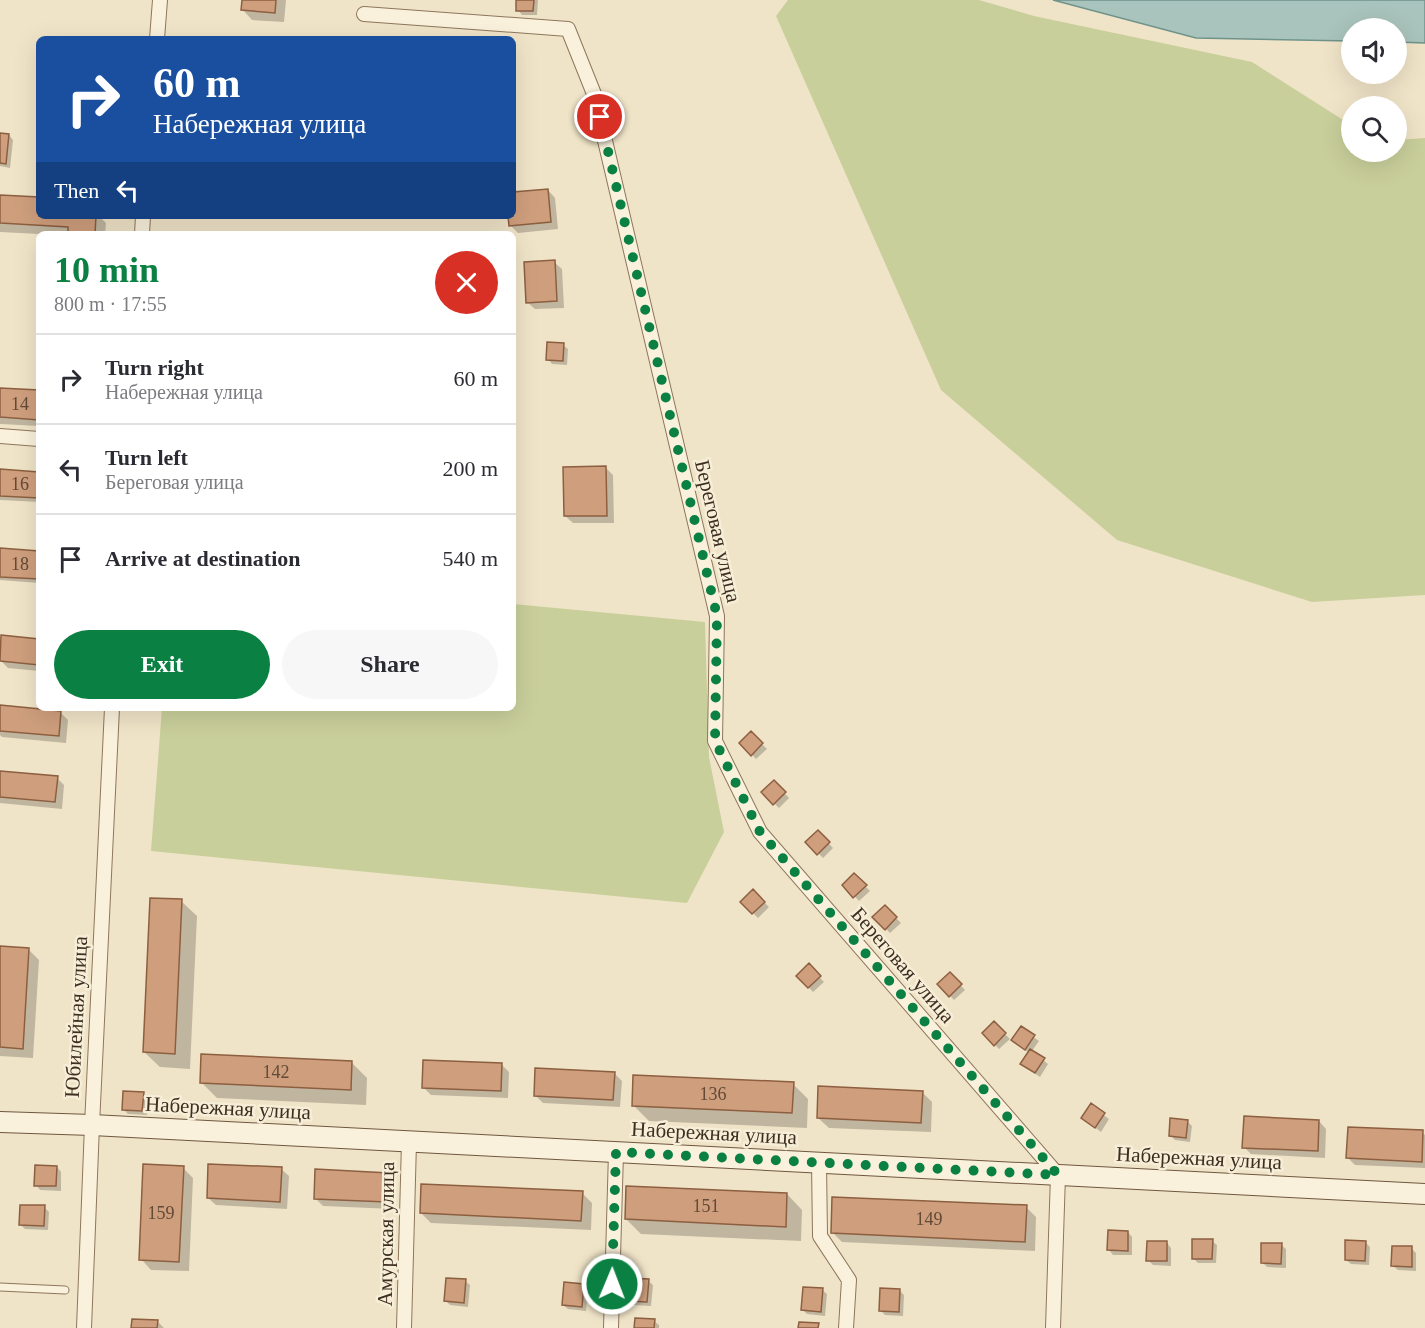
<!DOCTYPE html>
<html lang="en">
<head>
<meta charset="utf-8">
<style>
	:root { --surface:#fff; --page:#f7f7f7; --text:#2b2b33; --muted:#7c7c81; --line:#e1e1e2; --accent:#0b8043 }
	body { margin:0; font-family:"Times New Roman",serif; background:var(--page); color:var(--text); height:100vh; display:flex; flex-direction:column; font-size:22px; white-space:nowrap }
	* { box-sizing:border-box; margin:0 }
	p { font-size:20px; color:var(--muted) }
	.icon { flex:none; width:33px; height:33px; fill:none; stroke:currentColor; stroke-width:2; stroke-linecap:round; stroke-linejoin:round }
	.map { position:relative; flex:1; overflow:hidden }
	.drawer { position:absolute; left:36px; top:231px; width:480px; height:480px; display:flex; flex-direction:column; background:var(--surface); border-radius:9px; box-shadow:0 6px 24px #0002 }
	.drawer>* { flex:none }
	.hud { position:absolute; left:36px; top:36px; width:480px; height:183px; border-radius:9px; box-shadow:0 6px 24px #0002; background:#1a4fa0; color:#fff; overflow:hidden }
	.controls { position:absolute; left:1341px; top:18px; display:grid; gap:12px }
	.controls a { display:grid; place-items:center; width:66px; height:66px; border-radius:50%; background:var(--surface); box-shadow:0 6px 24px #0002; font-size:30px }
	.pin { position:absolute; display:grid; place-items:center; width:51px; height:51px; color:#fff; margin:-26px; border:3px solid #fff; border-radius:50%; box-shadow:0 2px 6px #0007 }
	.me { position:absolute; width:66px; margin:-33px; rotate:1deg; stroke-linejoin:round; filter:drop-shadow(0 0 4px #0008) }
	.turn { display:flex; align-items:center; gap:21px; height:126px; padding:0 18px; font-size:27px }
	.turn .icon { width:78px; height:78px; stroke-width:2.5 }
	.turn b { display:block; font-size:42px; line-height:51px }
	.then { display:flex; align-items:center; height:57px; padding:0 18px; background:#0003; gap:12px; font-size:22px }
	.round { display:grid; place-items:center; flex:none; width:63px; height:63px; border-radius:32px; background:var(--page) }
	.head { display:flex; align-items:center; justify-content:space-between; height:102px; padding:0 18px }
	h1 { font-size:36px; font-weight:700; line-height:45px; color:var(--accent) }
	.button { display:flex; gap:12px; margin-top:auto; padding:12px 18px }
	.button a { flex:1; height:69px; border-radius:36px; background:var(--accent); color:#fff; font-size:24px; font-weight:700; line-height:69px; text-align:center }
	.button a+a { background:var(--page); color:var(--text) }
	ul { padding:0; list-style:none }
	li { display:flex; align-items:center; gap:18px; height:90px; padding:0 18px; border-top:2px solid var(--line) }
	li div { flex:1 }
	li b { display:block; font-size:22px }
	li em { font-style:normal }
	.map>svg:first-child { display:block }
	.green { fill:#c9cf9b }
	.water { fill:#a9c4bc; stroke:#6f938a; stroke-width:1.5 }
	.shadow { fill:#0003 }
	.building { fill:#cf9f7d; stroke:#8d5f41; stroke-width:1.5 }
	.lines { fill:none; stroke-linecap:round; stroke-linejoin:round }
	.lane-casing { stroke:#8d765c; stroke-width:9 }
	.street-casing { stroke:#8d765c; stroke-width:16 }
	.secondary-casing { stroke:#6f573f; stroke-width:22 }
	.lane { stroke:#faf1dc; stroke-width:7 }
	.street { stroke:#faf1dc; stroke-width:14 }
	.secondary { stroke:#faf1dc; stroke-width:20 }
	.route { stroke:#0b8043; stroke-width:10; stroke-dasharray:0 18 }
	.labels { text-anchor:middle; stroke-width:5; stroke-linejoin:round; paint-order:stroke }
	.number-label { font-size:18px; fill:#624a37 }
	.street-label { font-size:21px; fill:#3d2e20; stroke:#f7eed8 }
</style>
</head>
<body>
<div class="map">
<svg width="1425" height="1328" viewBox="0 0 1425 1328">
	<rect width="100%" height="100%" fill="#f0e4c8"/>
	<path class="green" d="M788,0H979L1034,16L1252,62L1351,125L1352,152H1396L1397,140L1425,138V595L1312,602L1117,540L941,390L776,16Z
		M513,604L705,622L709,757L724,832L687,903L151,851L162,708H513Z"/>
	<path class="water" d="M1053,0H1425V43L1397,42L1396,28H1352L1351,41L1196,38Z"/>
	<path class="shadow" d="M243,0H286L284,22L252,20L242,9Z
		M518,0H538L537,15H522L518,10Z
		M0,134L9,135L13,140L10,168L0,166Z
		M548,190L555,198L558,229L518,233L510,225L509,216H513V193Z
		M0,196L39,198V216H99L106,223L105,234H39L0,232Z
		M554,262L562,269L564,308L535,309L527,302Z
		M563,345L568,349L567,365L552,364L548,359Z
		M0,389L39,392V426L0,424Z
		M606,468L613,475L614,523H573L565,516Z
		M0,470L39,473V502L0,500Z
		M0,549L39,552V583L0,580Z
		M39,640V671L8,668L0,660Z
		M0,707L60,712L68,720L66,743L2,737L0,735Z
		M751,733L767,749L756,759L741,743Z
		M0,772L57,778L64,785L62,809L0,803Z
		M774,782L789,798L779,808L763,793Z
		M818,832L833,848L823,858L807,842Z
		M854,875L870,891L859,901L844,885Z
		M753,891L769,907L758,918L742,902Z
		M181,901L197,916L190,1069L160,1067L144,1052Z
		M885,907L901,923L890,933L875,917Z
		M0,948L29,950L39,960L33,1058L0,1056Z
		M809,966L824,982L813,992L798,976Z
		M950,974L965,990L954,1000L939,984Z
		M994,1023L1010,1039L999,1049L984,1033Z
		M1021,1028L1039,1041L1032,1051L1048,1064L1040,1077L1027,1068L1029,1053L1013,1040Z
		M351,1062L367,1078L366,1105L217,1098L202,1083Z
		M502,1065L509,1072L508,1098L431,1095L423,1087Z
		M614,1073L622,1081L620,1107L543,1103L536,1096Z
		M793,1084L808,1099L807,1128L649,1121L633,1105Z
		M922,1092L932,1102L931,1132L829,1128L818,1118Z
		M143,1093L148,1098L147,1115L128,1114L123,1109Z
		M1091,1106L1109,1119L1101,1132L1083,1118Z
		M1187,1121L1192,1126L1190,1142L1175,1140L1170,1135Z
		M1319,1121L1326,1129L1325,1158L1251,1154L1244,1147Z
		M1422,1132L1425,1135V1168L1355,1165L1348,1158Z
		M57,1167L61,1172V1191L40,1190L36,1185Z
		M183,1168L193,1178L189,1271L151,1270L141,1259Z
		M281,1169L289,1176L287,1209L216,1205L208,1198Z
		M388,1174L396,1182L394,1209L323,1206L315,1198Z
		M582,1193L592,1203L591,1230L431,1223L421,1213Z
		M787,1194L802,1210L801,1241L641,1234L626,1219Z
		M44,1207L49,1212L48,1230L25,1229L20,1224Z
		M1026,1207L1036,1217L1035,1251L842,1242L832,1232Z
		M1128,1232L1132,1237V1255H1113L1109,1250Z
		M1212,1241L1217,1245L1216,1263H1198L1193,1258Z
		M1365,1242L1370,1247L1369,1265L1351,1264L1346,1260Z
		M1167,1243L1171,1248V1266L1153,1265L1148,1260Z
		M1281,1245L1286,1249V1268L1267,1267L1262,1262Z
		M1411,1248L1416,1253V1271L1398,1270L1393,1266Z
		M465,1281L470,1285L468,1307L450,1305L445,1300Z
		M648,1281L653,1285L651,1306L633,1305L628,1300Z
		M583,1285L588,1290L586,1311L568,1309L563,1305Z
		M822,1290L827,1294L825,1316L807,1314L802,1309Z
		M900,1291L904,1295L903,1316L885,1315L880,1310Z
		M157,1321L164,1328H133Z
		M654,1321L659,1325V1328H636Z"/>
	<path class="building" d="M242,0H276L275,13L241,10Z
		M516,0H534L533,11H516Z
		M0,133L9,134L6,164L0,163Z
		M548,189L551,222L509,226L508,216H513V192Z
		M0,195L39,197V216H96L95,234H68V227L0,223Z
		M555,260L557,301L526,303L524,262Z
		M547,342L564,343L563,361L546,360Z
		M0,388L39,390V420L0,417Z
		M606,466L607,516H564L563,467Z
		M0,469L39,472V498L0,496Z
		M0,548L39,551V579L0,577Z
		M1,635L39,639V665L0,661Z
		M0,705L61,711L59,736L0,731Z
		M751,731L763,743L751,756L739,743Z
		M0,771L58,776L55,802L0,797Z
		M774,780L786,792L773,805L761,792Z
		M818,830L830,842L817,855L805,842Z
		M854,873L867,885L853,898L842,885Z
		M753,889L765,902L752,914L740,902Z
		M150,898L182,899L175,1054L143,1052Z
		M885,905L897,917L885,930L872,917Z
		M0,946L29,948L23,1049L0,1047Z
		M809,963L821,976L808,988L796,976Z
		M950,972L962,984L949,997L937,984Z
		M994,1021L1006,1033L994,1046L982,1033Z
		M1021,1026L1035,1035L1025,1050L1011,1040Z
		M1030,1049L1045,1058L1035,1073L1020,1064Z
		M201,1054L352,1061L351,1090L200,1083Z
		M423,1060L502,1063L501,1091L422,1088Z
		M535,1068L615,1072L613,1100L534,1096Z
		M633,1075L794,1082L792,1113L632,1106Z
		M818,1086L923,1091L921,1123L817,1118Z
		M123,1091L144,1092L142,1111L122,1110Z
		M1091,1103L1105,1113L1095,1128L1081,1118Z
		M1244,1116L1319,1120L1318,1151L1242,1148Z
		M1170,1118L1188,1120L1186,1138L1169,1136Z
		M1348,1127L1423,1130L1422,1162L1346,1158Z
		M143,1164L184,1166L179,1262L139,1260Z
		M208,1164L282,1167L280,1202L207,1198Z
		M35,1165L57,1166L56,1186H34Z
		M315,1169L389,1173L387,1202L314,1199Z
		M421,1184L583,1191L581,1221L420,1213Z
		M626,1186L787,1193L786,1227L625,1219Z
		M832,1197L1027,1205L1025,1242L831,1233Z
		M20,1205H45L44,1226L19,1225Z
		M1108,1230L1128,1231V1251L1107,1250Z
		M1192,1239H1213L1212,1259H1192Z
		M1345,1240L1366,1241L1365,1261L1345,1260Z
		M1147,1241H1167V1261H1146Z
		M1261,1243H1282L1281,1264L1261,1263Z
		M1392,1246H1412V1267L1391,1266Z
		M446,1278L466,1279L464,1303L444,1301Z
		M629,1278L649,1279L647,1302L627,1301Z
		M564,1282L584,1284L582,1307L562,1305Z
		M803,1287L823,1288L821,1312L801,1310Z
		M880,1288L900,1289L899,1312L879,1311Z
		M635,1318L655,1319L654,1328H634Z
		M132,1319L158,1320L157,1328H131Z
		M799,1322L819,1323L818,1328H798Z"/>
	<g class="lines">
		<defs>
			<path id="lane" d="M0,1287L65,1290"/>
			<path id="street" d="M364,14L568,29L594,94L717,616L715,741L760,832L1058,1175L1053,1328
				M157,39L160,0
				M142,234L143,216
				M0,436L39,439
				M819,1163L820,1236L849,1280L846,1328
				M84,1328L92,1125L112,708
				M404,1328L409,1142
				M611,1328L616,1152"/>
			<path id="secondary" d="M0,1122L92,1125L1425,1194"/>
		</defs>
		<use href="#lane" class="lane-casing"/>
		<use href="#street" class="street-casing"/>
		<use href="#secondary" class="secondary-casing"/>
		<use href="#lane" class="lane"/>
		<use href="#street" class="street"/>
		<use href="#secondary" class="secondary"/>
	</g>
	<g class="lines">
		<path class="route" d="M600,117L717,616L715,741L760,832L1058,1175L616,1152L612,1284"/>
	</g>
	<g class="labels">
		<g class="number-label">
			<text x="20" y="410">14</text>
			<text x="20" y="490">16</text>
			<text x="20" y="570">18</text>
			<text x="276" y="1078">142</text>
			<text x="713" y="1100">136</text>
			<text x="706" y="1212">151</text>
			<text x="161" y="1219">159</text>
			<text x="929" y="1225">149</text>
		</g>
		<g class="street-label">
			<text transform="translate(718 531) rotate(77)" y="7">Береговая улица</text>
			<text transform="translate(903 965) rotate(49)" y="7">Береговая улица</text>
			<text transform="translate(76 1017) rotate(-87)" y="7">Юбилейная улица</text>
			<text transform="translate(228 1108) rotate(3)" y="7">Набережная улица</text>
			<text transform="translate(714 1133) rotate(3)" y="7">Набережная улица</text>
			<text transform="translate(1199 1158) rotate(3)" y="7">Набережная улица</text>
			<text transform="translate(386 1234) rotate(-89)" y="7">Амурская улица</text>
		</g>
	</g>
</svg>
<div class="controls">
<a><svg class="icon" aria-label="sound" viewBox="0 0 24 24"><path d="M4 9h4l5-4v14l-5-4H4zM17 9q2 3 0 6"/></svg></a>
<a><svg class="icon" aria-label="search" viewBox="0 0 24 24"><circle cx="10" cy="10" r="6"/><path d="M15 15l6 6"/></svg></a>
</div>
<div class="pin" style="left:600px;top:117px;background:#d93025"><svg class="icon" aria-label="arrive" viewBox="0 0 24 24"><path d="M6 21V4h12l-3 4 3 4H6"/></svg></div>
<svg class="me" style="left:612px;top:1284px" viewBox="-20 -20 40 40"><circle r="17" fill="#0b8043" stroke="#fff" stroke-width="3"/><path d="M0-11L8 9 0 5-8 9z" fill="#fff"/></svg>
<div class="hud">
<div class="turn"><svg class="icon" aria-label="right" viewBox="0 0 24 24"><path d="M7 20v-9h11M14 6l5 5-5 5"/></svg><div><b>60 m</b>Набережная улица</div></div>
<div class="then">Then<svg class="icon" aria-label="left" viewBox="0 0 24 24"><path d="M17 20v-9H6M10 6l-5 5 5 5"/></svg></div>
</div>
<section class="drawer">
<div class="head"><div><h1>10 min</h1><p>800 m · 17:55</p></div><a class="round" style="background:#d93025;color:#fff"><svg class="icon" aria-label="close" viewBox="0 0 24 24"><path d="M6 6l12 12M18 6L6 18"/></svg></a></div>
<ul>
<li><svg class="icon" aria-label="right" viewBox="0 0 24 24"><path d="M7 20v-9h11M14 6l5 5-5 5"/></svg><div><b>Turn right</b><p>Набережная улица</p></div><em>60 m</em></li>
<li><svg class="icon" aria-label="left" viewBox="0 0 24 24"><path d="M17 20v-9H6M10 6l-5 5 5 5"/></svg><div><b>Turn left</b><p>Береговая улица</p></div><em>200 m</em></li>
<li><svg class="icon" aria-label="arrive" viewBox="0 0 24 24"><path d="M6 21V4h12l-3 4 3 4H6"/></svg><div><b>Arrive at destination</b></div><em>540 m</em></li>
</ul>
<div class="button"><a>Exit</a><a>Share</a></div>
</section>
</div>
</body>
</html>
